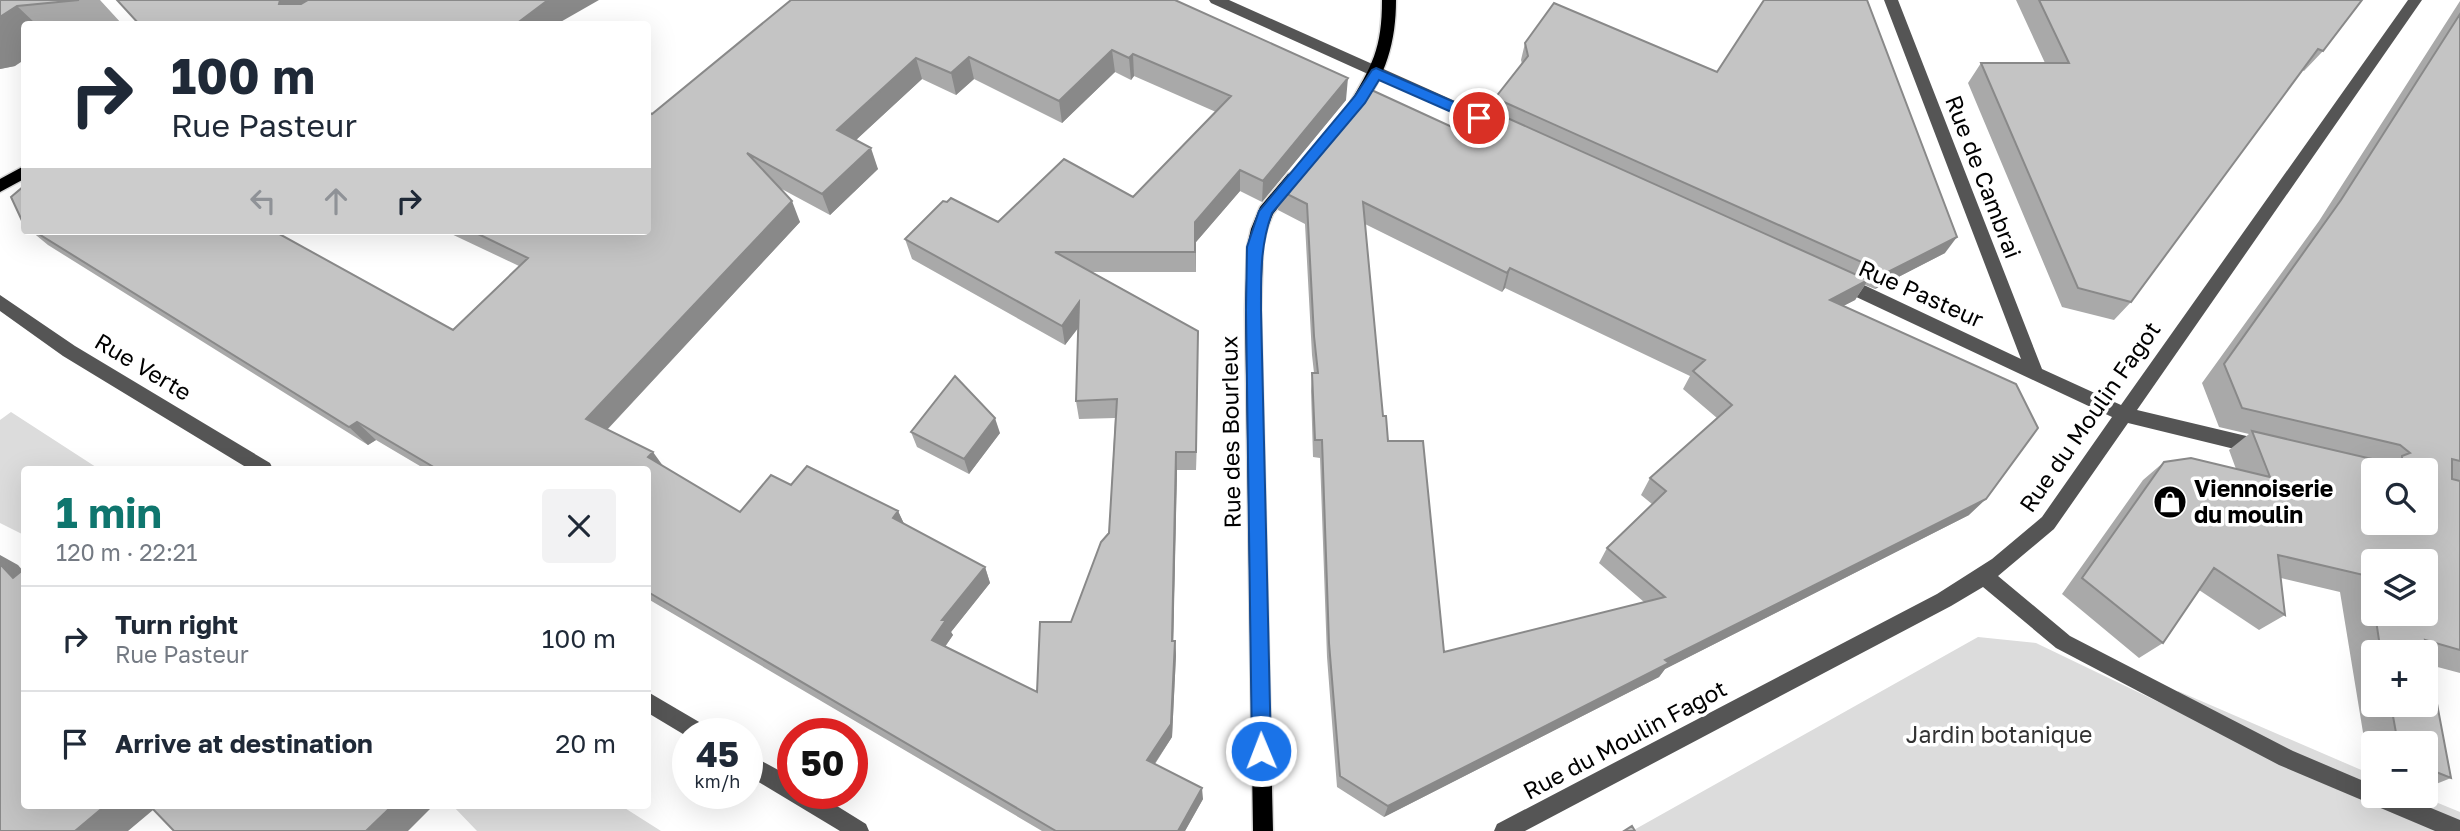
<!DOCTYPE html>
<html lang="en">
<head>
<meta charset="utf-8">
<style>
	:root { --surface:#fff; --page:#f2f2f3; --text:#1f2937; --muted:#747a83; --line:#e0e1e3; --accent:#0f766e }
	body { margin:0; font-family:"Golos Text",sans-serif; background:var(--page); color:var(--text); height:100vh; display:flex; flex-direction:column; font-size:26px; white-space:nowrap }
	* { box-sizing:border-box; margin:0 }
	p { font-size:23px; color:var(--muted) }
	.icon { flex:none; width:38px; height:38px; fill:none; stroke:currentColor; stroke-width:2; stroke-linecap:round; stroke-linejoin:round }
	.map { position:relative; flex:1; overflow:hidden }
	.side { position:absolute; left:21px; top:466px; width:630px; height:343px; display:flex; flex-direction:column; background:var(--surface); border-radius:7px; box-shadow:0 7px 28px #0002 }
	.side>* { flex:none }
	.banner { position:absolute; left:21px; top:21px; width:630px; height:214px; border-radius:7px; box-shadow:0 7px 28px #0002; background:#fff; color:var(--text); overflow:hidden }
	.tools { position:absolute; left:2361px; top:458px; display:grid; gap:14px }
	.tools a { display:grid; place-items:center; width:77px; height:77px; border-radius:7px; background:var(--surface); box-shadow:0 7px 28px #0002; font-size:35px }
	.speed { position:absolute; left:672px; top:718px; display:flex; gap:14px; font-size:35px; font-weight:700; text-align:center }
	.speed>* { display:grid; place-content:center; width:91px; height:91px; border-radius:50%; background:var(--surface); box-shadow:0 7px 28px #0002; line-height:1 }
	.speed small { font-size:18px; font-weight:400 }
	.speed .limit { border:10px solid #d22; background:#fff; color:#111 }
	.pin { position:absolute; display:grid; place-items:center; width:60px; height:60px; color:#fff; margin:-30px; border:4px solid #fff; border-radius:50%; box-shadow:0 2px 7px #0007 }
	.me { position:absolute; width:77px; margin:-38px; rotate:359deg; stroke-linejoin:round; filter:drop-shadow(0 0 5px #0008) }
	.turn { display:flex; align-items:center; gap:24px; height:147px; padding:0 35px; font-size:32px }
	.turn .icon { width:91px; height:91px; stroke-width:2.5 }
	.turn b { display:block; font-size:49px; line-height:60px }
	.lanes { display:flex; align-items:center; height:66px; padding:0 35px; background:#0003; justify-content:center; gap:35px; direction:ltr }
	.lanes .off { opacity:.35 }
	.round { display:grid; place-items:center; flex:none; width:74px; height:74px; border-radius:7px; background:var(--page) }
	.overview { display:flex; align-items:center; justify-content:space-between; height:119px; padding:0 35px }
	h1 { font-size:42px; font-weight:700; line-height:52px; color:var(--accent) }
	ul { padding:0; list-style:none }
	li { display:flex; align-items:center; gap:21px; height:105px; padding:0 35px; border-top:2px solid var(--line) }
	li div { flex:1 }
	li b { display:block; font-size:26px }
	li em { font-style:normal }
	.map>svg:first-child { display:block }
	.green { fill:#dcdcdc }
	.lines { fill:none; stroke-linecap:round; stroke-linejoin:round }
	.major-casing { stroke:#dbdbdb; stroke-width:3 }
	.minor { fill:#555; fill-rule:evenodd }
	.major { fill:#000; fill-rule:evenodd }
	.wall { fill:#a9a9a9; fill-rule:evenodd }
	.shaded-wall { fill:#898989 }
	.building { fill:#c4c4c4; stroke:#898989; stroke-width:2; fill-rule:evenodd }
	.route { fill:#1a73e8; stroke:#114b97; stroke-width:2 }
	.labels { text-anchor:middle; stroke-width:7; stroke-linejoin:round; paint-order:stroke }
	.street-label { font-size:23px; fill:#000; stroke:#fff }
	.poi-label { font-size:23px; font-weight:bold; fill:#000; stroke:#fff; text-anchor:start }
	.park-label { font-size:23px; fill:#333; stroke:#fff }
</style>
</head>
<body>
<div class="map">
<svg width="2460" height="831" viewBox="0 0 2460 831">
	<rect width="100%" height="100%" fill="#fff"/>
	<path class="green" d="M11,412L99,469H24V535L0,523V420Z
		M1978,637L2036,643L2171,708L2178,691L2373,775V796H2421L2460,812V831H1632Z
		M452,805H620L661,831H477Z"/>
	<g class="lines">
		<defs>
			<path id="major" d="M1382,0H1396C1396,42 1386,76 1360,110L1355,111L1348,106C1372,66 1382,49 1382,0Z
				M24,166V179L0,192V179Z
				M1293,172L1301,178L1273,214L1267,229L1263,247L1261,310L1273,831H1253L1245,310L1247,247L1251,229L1260,207L1288,174Z"/>
		</defs>
		<use href="#major" class="major-casing"/>
		<path class="minor" d="M1209,0H1229L1502,122L1505,126L1502,130H1492L1211,3Z
			M1884,0H1898L2042,369L2121,405L2408,0H2422L2137,410L2259,439L2265,442L2268,447L2265,452L2259,455L2128,423L2054,529L1998,576L2070,636L2293,751L2373,785V796H2402L2460,820V831H2435L2279,765L2056,648L1983,587L1951,606L1525,831H1494L1497,824L1937,594L1992,559L2042,517L2112,417L1835,287L1833,282L1835,277H1847L2021,359Z
			M0,295L75,346L270,463L273,469H249L63,356L0,311Z
			M648,692L706,726L709,733H688V737L648,713Z
			M747,753L793,778V793H816L866,824L869,831H840L747,775Z"/>
		<use href="#major" class="major"/>
	</g>
	<path class="wall" d="M0,0H100L122,24H24L15,66L0,69Z
		M1175,0L1346,100L1262,202L1240,191L1196,242V272H1092L1198,331L1196,470H1177L1173,641H1175L1176,655L1172,737L1155,764L1203,799L1185,831H1042L648,599V469H425L376,440L368,445L48,245L31,231H274L453,330L519,266L445,231H648L652,114ZM1115,72L1131,80L1134,76L1216,112L1133,197L905,239L912,259L1065,345L1078,327L1076,401L1079,419L1115,418L1109,533L1071,622L1037,692L945,647L953,635L951,632L990,583L985,567L904,524L898,511L791,485L740,512L663,466L607,430L800,222L778,187L830,215L878,169L856,140L922,79L956,95L974,79L1062,123Z
		M2016,0H2362L2323,51L2304,71L2302,70L2131,302L2114,320L2062,307L1968,83L1981,63H2045Z
		M2460,1V673L2430,665L2451,778L2426,788V744H2373V771L2369,769L2340,592L2281,578L2285,615L2259,630L2199,590L2163,643L2139,658L2062,594L2143,480L2164,462L2236,469L2229,450L2249,434L2219,427L2202,383L2319,221ZM2373,562L2426,614H2373ZM2373,653H2426V705H2373Z
		M1525,43L1945,253L1875,289L1865,285L1855,300L1843,306L1969,515L1665,669L1659,677L1384,817L1337,787L1327,657L1320,458L1313,457L1311,391L1312,373H1314L1312,355L1305,224L1278,210L1279,190L1465,133L1492,111L1495,98L1522,64L1521,60ZM1365,224L1502,292L1505,288L1690,376L1683,389L1717,418L1650,478L1641,495L1652,504L1607,548L1599,563L1644,602L1444,652L1388,441L1383,416Z
		M911,432L1000,433L969,474L917,447Z"/>
	<path class="shaded-wall" d="M280,0H335L297,22L279,4Z
		M548,0H599L557,24H516Z
		M17,6L36,24H24V60L15,66L0,69V17Z
		M1112,50L1115,72L1062,123L1059,101Z
		M1133,54L1134,76L1131,80L1129,58Z
		M969,57L974,79L956,95L951,73Z
		M916,58L922,79L844,151L837,130Z
		M1348,78L1346,100L1262,202L1263,181Z
		M871,148L878,169L830,215L822,194Z
		M1240,170V191L1196,242V272L1195,222Z
		M792,201L800,222L600,437L586,419Z
		M1957,237L1945,253L1875,289L1886,273Z
		M1510,268L1505,288L1502,292L1507,273Z
		M1868,280L1855,300L1818,319L1830,300Z
		M1079,302L1083,322L1065,345L1062,326Z
		M1198,331V350L1196,470V452Z
		M995,418L1000,433L969,474L964,459Z
		M357,422L376,440L368,445L349,427Z
		M653,452L666,470L648,457Z
		M1176,452L1177,470L1173,655L1172,641Z
		M1986,499L1969,515L1665,669L1659,677L1384,817L1388,806L1665,660Z
		M898,511L906,528L893,518Z
		M0,555L18,565L24,572L13,578L0,564Z
		M985,567L990,583L951,632L953,635L939,655L932,640L942,620Z
		M1175,641L1176,655L1172,737L1149,772L1147,760Z
		M1202,788L1203,799L1185,831H1178Z
		M106,805H159L128,831H75Z
		M393,805H434L408,831H366Z"/>
	<path class="building" d="M0,0H79L17,6L0,17Z
		M117,0H280L279,4H301L308,0H548L516,24H315L318,23L279,24H139Z
		M791,0H1175L1348,78L1263,181L1240,170L1195,222V252H1055L1198,331L1196,452H1176L1172,641H1175L1171,724L1147,760L1202,788L1178,831H1056L648,592V469H437L357,422L349,427L34,231H274L453,330L528,258L472,231H648V112L652,114ZM1112,50L1129,58L1133,54L1231,96L1133,197L1064,159L998,222L951,198L947,202L943,201L905,239L1062,326L1079,302L1076,401L1117,399L1109,533L1101,542L1071,622H1040L1037,692L932,640L946,620H942L985,567L893,518L898,511L807,466L791,485L771,475L740,512L648,457L653,452L586,419L792,201L747,153L822,194L871,148L837,130L916,58L951,73L969,57L1059,101Z
		M1764,0H1867L1957,237L1886,273L1495,98L1528,56L1525,43L1554,3L1717,72Z
		M2039,0H2362L2323,51L2318,49L2131,302L2078,288L1981,63H2069Z
		M2460,14V461L2452,459V479L2460,481V650L2425,640L2451,778L2426,768V744H2398L2391,705H2426V653H2381L2375,614H2426V562H2373V605L2368,576L2278,555L2285,615L2214,568L2163,643L2082,578L2164,462L2191,458L2270,477L2252,431L2402,466V456L2410,453L2400,445L2242,408L2224,364L2341,200ZM2373,471H2426V523H2373Z
		M1365,87L1465,133L1485,108L1868,280L1830,300L2016,384L2038,428L1986,499L1665,660L1669,663L1388,806L1340,776L1329,643L1322,440H1315L1312,373H1318L1314,336L1307,204L1279,190ZM1363,202L1507,273L1510,268L1705,360L1693,371L1732,405L1650,478L1666,491L1607,548L1665,597L1444,652L1423,441H1388L1386,416H1383Z
		M24,186V225L11,197Z
		M955,376L995,418L964,459L911,432Z
		M0,564L13,578L24,569V805H106L75,831H0Z
		M149,805H393L366,831H174Z
		M1632,826L1635,831H1624Z"/>
	<path class="route" d="M1376,68L1484,115L1486,118L1479,123L1474,122L1379,80L1365,103L1272,213C1260,245 1261,277 1261,310L1271,751L1268,758L1261,760L1255,758L1252,751L1246,310L1247,247L1259,211L1355,96L1372,70Z"/>
	<defs>
		<symbol id="shop-disc" viewBox="-11 -11 22 22"><circle r="9.5" fill="#000" stroke="#fff"/><path d="M-5-2.5h2.3a2.7 3.5 0 0 1 5.4 0H5L5.5 6h-11ZM-1.5-2.5h3a1.5 2.3 0 0 0-3 0Z" fill="#fff"/></symbol>
	</defs>
	<g fill-rule="evenodd">
		<use href="#shop-disc" x="2151" y="483" width="38" height="38"/>
	</g>
	<g class="labels">
		<g class="street-label">
			<text transform="translate(1983 177) rotate(69)" y="8">Rue de Cambrai</text>
			<text transform="translate(1921 294) rotate(24)" y="8">Rue Pasteur</text>
			<text transform="translate(143 367) rotate(31)" y="8">Rue Verte</text>
			<text transform="translate(2090 417) rotate(-55)" y="8">Rue du Moulin Fagot</text>
			<text transform="translate(1231 432) rotate(-91)" y="8">Rue des Bourleux</text>
			<text transform="translate(1625 740) rotate(-28)" y="8">Rue du Moulin Fagot</text>
		</g>
		<g class="poi-label">
			<text x="2194" y="497">Viennoiserie<tspan x="2194" dy="26">du moulin</tspan></text>
		</g>
		<g class="park-label">
			<text x="1999" y="743">Jardin botanique</text>
		</g>
	</g>
</svg>
<div class="tools">
<a><svg class="icon" aria-label="search" viewBox="0 0 24 24"><circle cx="10" cy="10" r="6"/><path d="M15 15l6 6"/></svg></a>
<a><svg class="icon" aria-label="layers" viewBox="0 0 24 24"><path d="M12 4l9 5-9 5-9-5zM3 14l9 5 9-5"/></svg></a>
<a>+</a>
<a>−</a>
</div>
<div class="speed"><div>45<small>km/h</small></div><div class="limit">50</div></div>
<div class="pin" style="left:1479px;top:118px;background:#d93025"><svg class="icon" aria-label="arrive" viewBox="0 0 24 24"><path d="M6 21V4h12l-3 4 3 4H6"/></svg></div>
<svg class="me" style="left:1261px;top:751px" viewBox="-20 -20 40 40"><circle r="17" fill="#1a73e8" stroke="#fff" stroke-width="3"/><path d="M0-11L8 9 0 5-8 9z" fill="#fff"/></svg>
<div class="banner">
<div class="turn"><svg class="icon" aria-label="right" viewBox="0 0 24 24"><path d="M7 20v-9h11M14 6l5 5-5 5"/></svg><div><b>100 m</b>Rue Pasteur</div></div>
<div class="lanes"><svg class="icon off" aria-label="left" viewBox="0 0 24 24"><path d="M17 20v-9H6M10 6l-5 5 5 5"/></svg><svg class="icon off" aria-label="ahead" viewBox="0 0 24 24"><path d="M12 20V5M6 11l6-6 6 6"/></svg><svg class="icon" aria-label="right" viewBox="0 0 24 24"><path d="M7 20v-9h11M14 6l5 5-5 5"/></svg></div>
</div>
<section class="side">
<div class="overview"><div><h1>1 min</h1><p>120 m · 22:21</p></div><a class="round"><svg class="icon" aria-label="close" viewBox="0 0 24 24"><path d="M6 6l12 12M18 6L6 18"/></svg></a></div>
<ul>
<li><svg class="icon" aria-label="right" viewBox="0 0 24 24"><path d="M7 20v-9h11M14 6l5 5-5 5"/></svg><div><b>Turn right</b><p>Rue Pasteur</p></div><em>100 m</em></li>
<li><svg class="icon" aria-label="arrive" viewBox="0 0 24 24"><path d="M6 21V4h12l-3 4 3 4H6"/></svg><div><b>Arrive at destination</b></div><em>20 m</em></li>
</ul>
</section>
</div>
</body>
</html>
